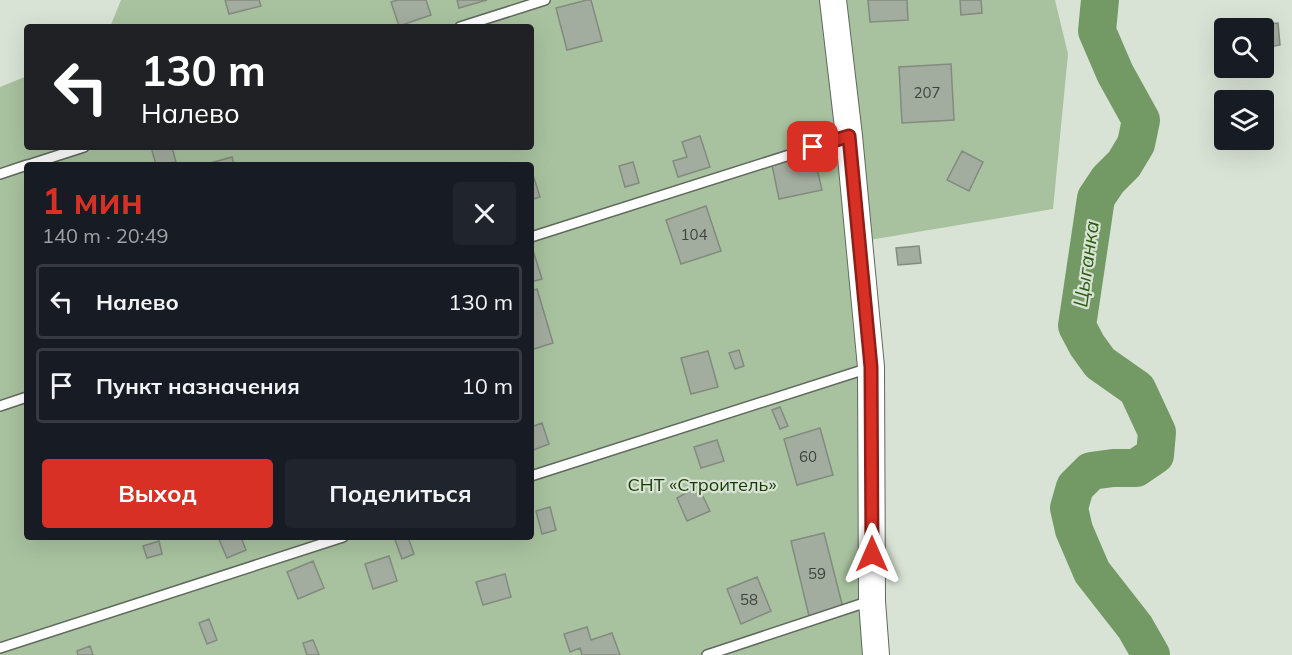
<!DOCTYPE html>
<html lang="ru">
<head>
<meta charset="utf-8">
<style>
	:root { --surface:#171b24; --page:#20242c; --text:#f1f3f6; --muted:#9ea1a6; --line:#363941; --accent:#d93025 }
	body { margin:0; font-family:Mulish,sans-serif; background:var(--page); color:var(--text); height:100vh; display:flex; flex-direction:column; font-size:22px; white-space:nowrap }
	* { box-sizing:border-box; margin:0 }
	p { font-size:20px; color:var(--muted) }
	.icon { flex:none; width:33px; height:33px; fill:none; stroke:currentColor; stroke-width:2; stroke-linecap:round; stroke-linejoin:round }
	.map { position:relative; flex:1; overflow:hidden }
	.drawer { position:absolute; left:24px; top:162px; width:510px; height:378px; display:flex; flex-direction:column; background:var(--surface); border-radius:6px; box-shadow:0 6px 24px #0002 }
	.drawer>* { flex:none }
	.banner { position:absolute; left:24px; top:24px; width:510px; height:126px; border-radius:6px; box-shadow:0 6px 24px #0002; background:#202124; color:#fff; overflow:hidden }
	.controls { position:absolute; left:1214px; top:18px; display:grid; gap:12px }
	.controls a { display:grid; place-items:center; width:60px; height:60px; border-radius:6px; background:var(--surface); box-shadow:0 6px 24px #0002; font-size:30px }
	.pin { position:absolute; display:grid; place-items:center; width:51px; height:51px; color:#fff; margin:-26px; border-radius:12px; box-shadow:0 3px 9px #0006 }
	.me { position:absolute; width:66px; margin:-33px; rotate:0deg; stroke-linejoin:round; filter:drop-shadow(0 0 4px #0008) }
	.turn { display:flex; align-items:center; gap:21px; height:126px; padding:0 18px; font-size:27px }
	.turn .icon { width:78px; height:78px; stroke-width:2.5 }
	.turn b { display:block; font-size:42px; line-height:51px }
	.round { display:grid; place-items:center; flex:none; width:63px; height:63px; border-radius:6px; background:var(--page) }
	.summary { display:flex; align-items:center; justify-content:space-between; height:102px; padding:0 18px }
	h1 { font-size:36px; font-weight:700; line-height:45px; color:var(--accent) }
	.cta { display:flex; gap:12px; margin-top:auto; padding:12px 18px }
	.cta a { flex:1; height:69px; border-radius:6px; background:var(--accent); color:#fff; font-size:24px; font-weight:700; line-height:69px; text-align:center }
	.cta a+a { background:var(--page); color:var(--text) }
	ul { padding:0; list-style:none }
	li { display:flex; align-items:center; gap:18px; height:75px; margin:0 12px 9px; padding:0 6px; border:3px solid var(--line); border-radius:6px }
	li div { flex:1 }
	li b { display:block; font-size:22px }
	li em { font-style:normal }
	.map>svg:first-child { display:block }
	.green { fill:#a8c29f; fill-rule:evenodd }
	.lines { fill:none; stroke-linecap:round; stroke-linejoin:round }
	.river { stroke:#739a64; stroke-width:38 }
	.building { fill:#a3ad9f; stroke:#828b7e; stroke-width:1.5 }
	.lane-casing { stroke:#60695d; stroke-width:12 }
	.secondary-casing { stroke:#60695d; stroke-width:28 }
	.lane { stroke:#fff; stroke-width:9 }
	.secondary { stroke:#fff; stroke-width:26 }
	.route-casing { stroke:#8d1f18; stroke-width:15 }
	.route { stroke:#d93025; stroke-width:10 }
	.labels { text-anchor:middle; stroke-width:4.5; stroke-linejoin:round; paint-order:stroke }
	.number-label { font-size:15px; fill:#3e433c }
	.park-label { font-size:18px; fill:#143b00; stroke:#d9e3d5 }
	.water-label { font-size:20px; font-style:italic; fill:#2a5d11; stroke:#d9e3d5 }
</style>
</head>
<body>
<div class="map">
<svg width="1292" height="655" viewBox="0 0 1292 655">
	<rect width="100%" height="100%" fill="#d9e3d5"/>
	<path class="green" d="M121,0H1055L1068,54L1053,209L852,243L888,655H0V87L27,76V147H531V27H110ZM27,165H531V537H27Z"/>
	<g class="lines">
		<path class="river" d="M1100,0L1097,31L1115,73L1141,120L1136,144L1124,164L1108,180L1096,198L1077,326L1087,345L1100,363L1137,389L1157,432L1155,455L1136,468H1113L1091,471L1075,487L1069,508L1074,530L1092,572L1135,627L1151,655"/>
	</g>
	<path class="building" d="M225,0H259L261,6L229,14Z
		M398,0H426L431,15L399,26L391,2Z
		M457,0H487L459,8Z
		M587,0H591L602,41L567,50L556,8Z
		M868,0H907L908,20L870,22Z
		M960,0H981L982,13L961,15Z
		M1278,23L1280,45L1263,48V28H1256V25Z
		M951,64L954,120L902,123L899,67Z
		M700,136L710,167L678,177L673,161L687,157L682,142Z
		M151,147H172L176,162L156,165Z
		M962,151L983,162L969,191L947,180Z
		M814,156L822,190L779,199L772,165Z
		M232,157L234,165H203Z
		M633,162L639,183L625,187L619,166Z
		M533,175L540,197L531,200V176Z
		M706,206L721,251L681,264L666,220Z
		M531,244L542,279L531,282Z
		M919,246L921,263L898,265L896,248Z
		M537,289L553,343L531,350V291Z
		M739,350L744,366L735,369L729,353Z
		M708,351L718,387L691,394L681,358Z
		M780,407L788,426L780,429L772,410Z
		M542,423L549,444L531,451V427Z
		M820,428L833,475L797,485L784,439Z
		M717,440L724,461L701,468L694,447Z
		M698,486L710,511L687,521L677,498Z
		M550,507L556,530L542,534L536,511Z
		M824,533L843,608L809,616L791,541Z
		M218,537H241L246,550L227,558Z
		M394,537H408L414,554L402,559Z
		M159,541L162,554L147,558L143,546Z
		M389,556L397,581L373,589L365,564Z
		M313,561L324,588L298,599L287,572Z
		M505,574L511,597L483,605L476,582Z
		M757,577L771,611L741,624L727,589Z
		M209,619L217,640L207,644L199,623Z
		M587,627L591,640L612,633L620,655H582L580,648L570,652L564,634Z
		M313,640L319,655H307L303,643Z
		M90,646L93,655H78L77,651Z"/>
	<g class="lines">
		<defs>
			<path id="lane" d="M460,27L545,0
				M28,165L84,147
				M0,174L27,165
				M531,237L846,137
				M0,406L27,397
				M531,476L869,368
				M0,648L343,537
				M707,655L870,601"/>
			<path id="secondary" d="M833,0L849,136L871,367L872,601L876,655"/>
		</defs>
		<use href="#lane" class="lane-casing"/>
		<use href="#secondary" class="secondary-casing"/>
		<use href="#lane" class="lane"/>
		<use href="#secondary" class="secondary"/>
	</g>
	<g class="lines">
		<defs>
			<path id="route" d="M813,147L849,136L871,367L872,554"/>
		</defs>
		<use href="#route" class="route-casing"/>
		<use href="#route" class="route"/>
	</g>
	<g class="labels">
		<g class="number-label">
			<text x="927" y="98">207</text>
			<text x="694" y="240">104</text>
			<text x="808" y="462">60</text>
			<text x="817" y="579">59</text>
			<text x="749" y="605">58</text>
		</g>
		<g class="park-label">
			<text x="702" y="491">СНТ «Строитель»</text>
		</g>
		<g class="water-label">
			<text transform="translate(1086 264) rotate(-82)" y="7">Цыганка</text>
		</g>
	</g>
</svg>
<div class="controls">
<a><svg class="icon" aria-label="search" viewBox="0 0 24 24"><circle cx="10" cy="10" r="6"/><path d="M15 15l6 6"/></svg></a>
<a><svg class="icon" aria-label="layers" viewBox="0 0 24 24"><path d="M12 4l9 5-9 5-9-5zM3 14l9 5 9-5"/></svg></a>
</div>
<div class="pin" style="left:813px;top:147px;background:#d93025"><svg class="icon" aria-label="arrive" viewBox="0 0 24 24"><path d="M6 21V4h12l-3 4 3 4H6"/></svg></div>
<svg class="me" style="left:872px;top:554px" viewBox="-20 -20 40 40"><path d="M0-17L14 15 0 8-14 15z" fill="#d93025" stroke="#fff" stroke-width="4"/></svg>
<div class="banner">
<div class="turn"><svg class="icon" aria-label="left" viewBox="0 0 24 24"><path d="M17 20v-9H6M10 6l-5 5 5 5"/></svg><div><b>130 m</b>Налево</div></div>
</div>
<section class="drawer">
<div class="summary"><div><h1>1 мин</h1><p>140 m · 20:49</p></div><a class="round"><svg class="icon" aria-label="close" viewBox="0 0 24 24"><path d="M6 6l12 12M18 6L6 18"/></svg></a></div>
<ul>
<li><svg class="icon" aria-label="left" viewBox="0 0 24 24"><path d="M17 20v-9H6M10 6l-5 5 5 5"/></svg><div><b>Налево</b></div><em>130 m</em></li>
<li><svg class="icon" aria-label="arrive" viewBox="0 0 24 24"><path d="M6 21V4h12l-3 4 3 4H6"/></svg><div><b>Пункт назначения</b></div><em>10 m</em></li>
</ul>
<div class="cta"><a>Выход</a><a>Поделиться</a></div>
</section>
</div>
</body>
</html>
